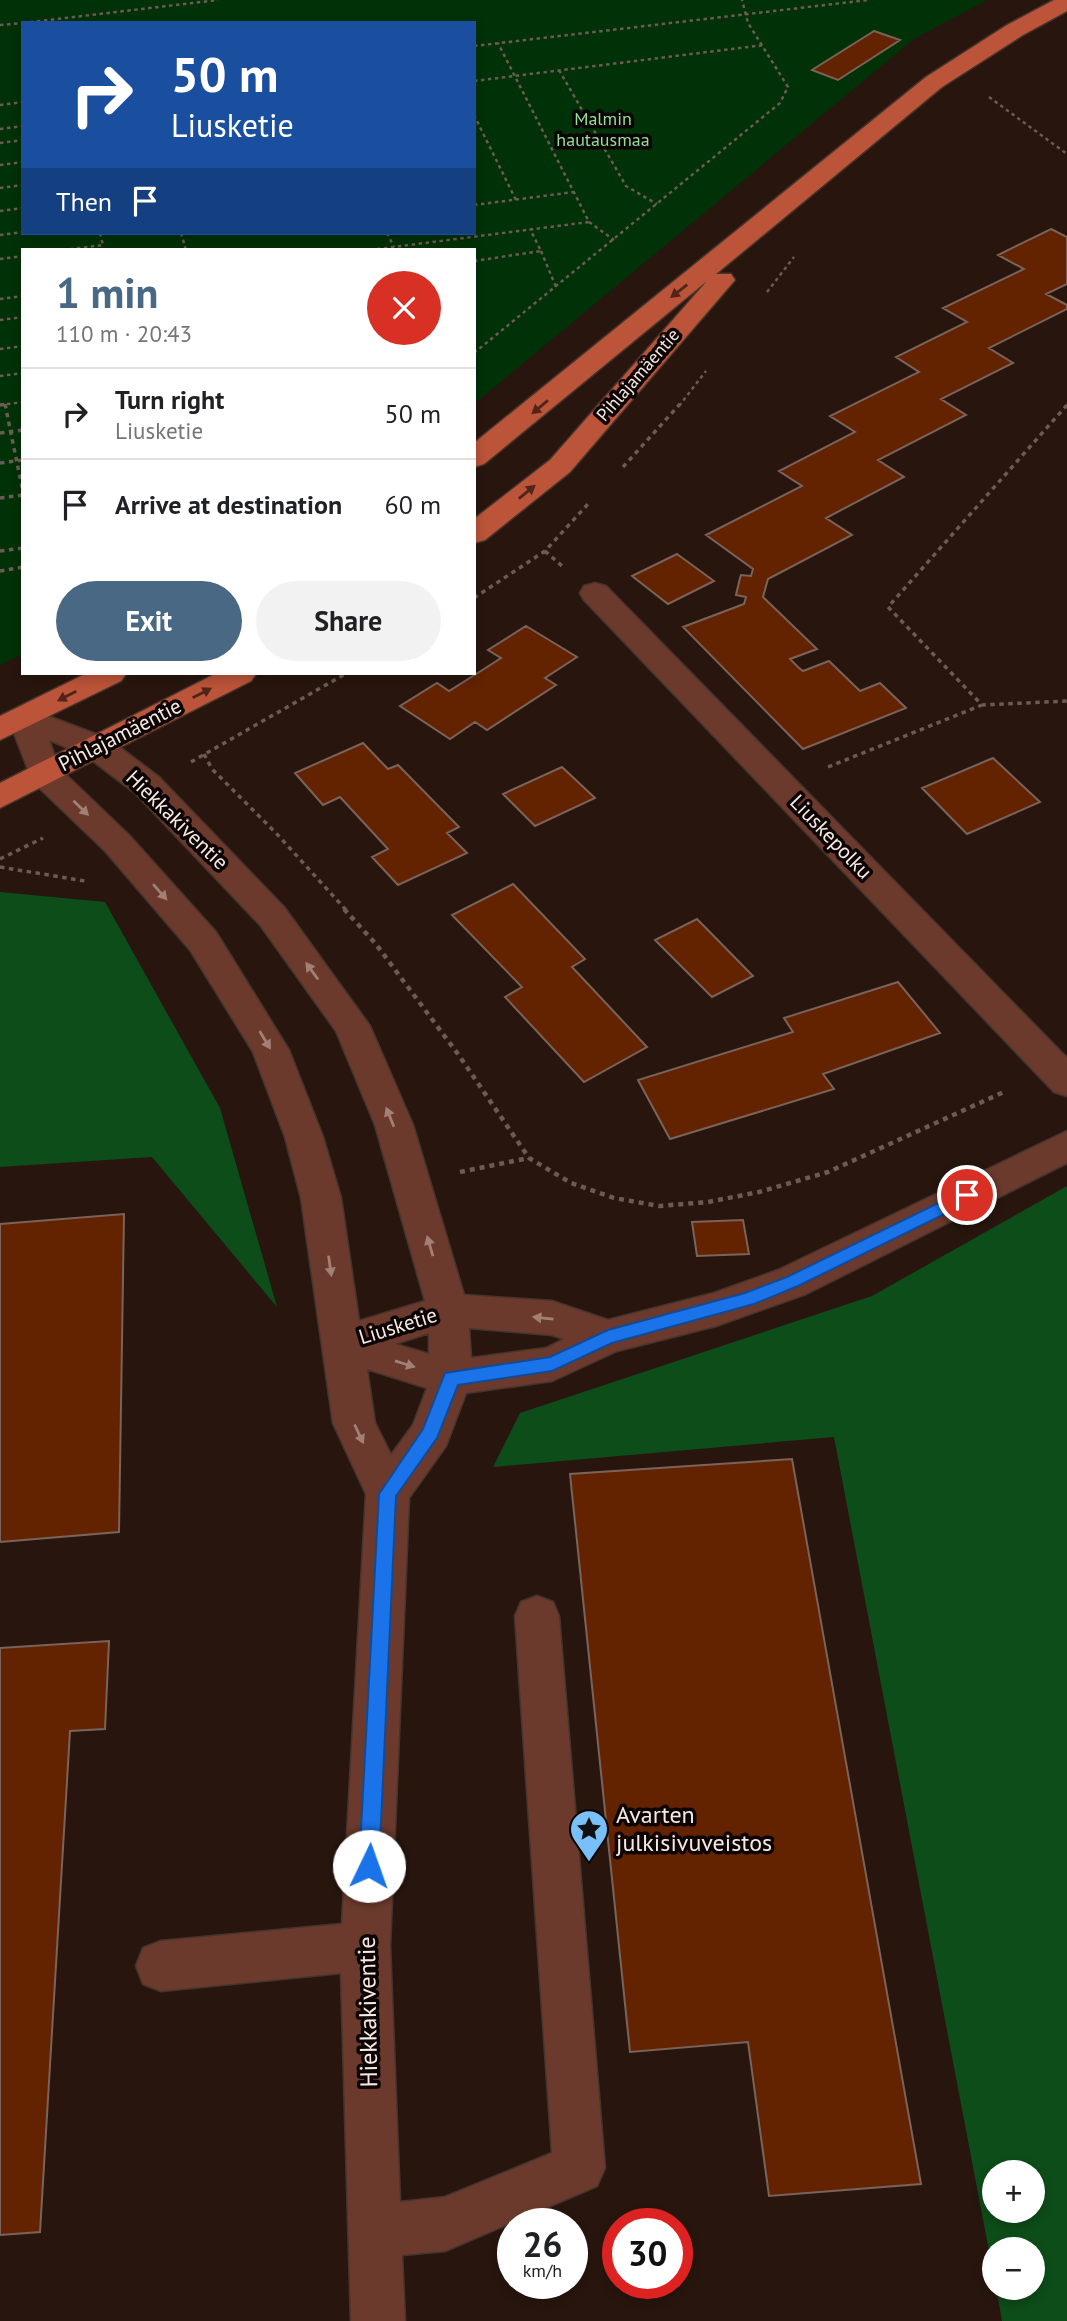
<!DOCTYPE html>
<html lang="en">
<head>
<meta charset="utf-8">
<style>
	:root { --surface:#fff; --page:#f2f2f2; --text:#202124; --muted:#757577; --line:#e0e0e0; --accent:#486883 }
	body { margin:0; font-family:"PT Sans",sans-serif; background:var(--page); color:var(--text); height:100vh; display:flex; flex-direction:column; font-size:26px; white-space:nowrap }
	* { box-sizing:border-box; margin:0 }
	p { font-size:23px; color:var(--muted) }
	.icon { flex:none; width:38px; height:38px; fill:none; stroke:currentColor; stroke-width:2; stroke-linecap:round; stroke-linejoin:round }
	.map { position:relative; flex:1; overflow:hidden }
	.details { position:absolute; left:21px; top:248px; width:455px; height:427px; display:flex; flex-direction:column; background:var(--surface); border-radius:0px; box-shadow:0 4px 10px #0003 }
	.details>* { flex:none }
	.top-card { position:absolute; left:21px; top:21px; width:455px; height:214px; border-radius:0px; box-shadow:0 4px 10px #0003; background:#1a4fa0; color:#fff; overflow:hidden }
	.tools { position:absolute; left:982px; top:2160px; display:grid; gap:14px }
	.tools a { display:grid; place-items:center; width:63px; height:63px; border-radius:50%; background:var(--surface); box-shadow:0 4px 10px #0003; font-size:35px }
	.speed { position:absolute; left:497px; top:2208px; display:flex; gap:14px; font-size:35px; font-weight:700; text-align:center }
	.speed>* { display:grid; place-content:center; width:91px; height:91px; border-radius:50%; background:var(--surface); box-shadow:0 4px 10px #0003; line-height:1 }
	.speed small { font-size:18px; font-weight:400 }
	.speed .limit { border:10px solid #d22; background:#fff; color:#111 }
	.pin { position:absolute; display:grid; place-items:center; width:60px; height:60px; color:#fff; margin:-30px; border:4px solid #fff; border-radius:50%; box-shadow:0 2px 7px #0007 }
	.me { position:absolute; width:77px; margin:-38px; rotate:3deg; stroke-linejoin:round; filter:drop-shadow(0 0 5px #0008) }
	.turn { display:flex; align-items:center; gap:24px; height:147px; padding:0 35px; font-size:32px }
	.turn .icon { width:91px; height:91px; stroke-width:2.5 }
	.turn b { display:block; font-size:49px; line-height:60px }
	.then { display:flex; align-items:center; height:66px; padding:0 35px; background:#0003; gap:14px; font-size:26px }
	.round { display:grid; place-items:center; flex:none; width:74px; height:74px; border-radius:37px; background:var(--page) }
	.overview { display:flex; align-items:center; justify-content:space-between; height:119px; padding:0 35px }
	h1 { font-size:42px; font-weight:700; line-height:52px; color:var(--accent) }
	.cta { display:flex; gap:14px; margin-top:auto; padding:14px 35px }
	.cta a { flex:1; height:80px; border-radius:42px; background:var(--accent); color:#fff; font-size:28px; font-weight:700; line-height:80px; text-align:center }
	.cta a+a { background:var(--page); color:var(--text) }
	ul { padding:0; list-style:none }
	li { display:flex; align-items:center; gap:21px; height:91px; padding:0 35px; border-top:2px solid var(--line) }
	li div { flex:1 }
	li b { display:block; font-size:26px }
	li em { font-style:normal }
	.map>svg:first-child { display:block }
	.green { fill:#003107; fill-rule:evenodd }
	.forest { fill:#0d4d19; fill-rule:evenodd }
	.building { fill:#632200; stroke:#7a635a; stroke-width:2 }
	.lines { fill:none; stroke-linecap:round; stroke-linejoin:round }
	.minor-casing { stroke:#45342c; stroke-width:3 }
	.major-casing { stroke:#45342c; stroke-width:3 }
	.path-far2 { stroke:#6b5b54; stroke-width:2.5; stroke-dasharray:3.5 3.5; stroke-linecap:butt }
	.path-far1 { stroke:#6b5b54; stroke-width:3.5; stroke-dasharray:4.5 4.5; stroke-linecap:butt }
	.path { stroke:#6b5b54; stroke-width:4.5; stroke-dasharray:5 5; stroke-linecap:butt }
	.minor { fill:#6b3a2d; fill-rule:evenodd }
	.major { fill:#bb5439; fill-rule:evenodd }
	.oneway { fill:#512419 }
	.oneway2 { fill:#a38076 }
	.route { fill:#1a73e8; stroke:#114b97; stroke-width:2 }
	.labels { text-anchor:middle; stroke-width:7; stroke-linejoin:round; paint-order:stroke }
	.far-park-label { font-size:18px; fill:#90e396; stroke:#0b0403 }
	.far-street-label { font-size:18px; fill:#f7eae4; stroke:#0b0403 }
	.street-label { font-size:21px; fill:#f7eae4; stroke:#0b0403 }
	.near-poi-label { font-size:24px; fill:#f7eae4; stroke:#0b0403; text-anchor:start }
	.near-street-label { font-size:24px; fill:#f7eae4; stroke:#0b0403 }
</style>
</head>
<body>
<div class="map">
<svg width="1067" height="2321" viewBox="0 0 1067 2321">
	<rect width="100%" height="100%" fill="#28160e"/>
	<path class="green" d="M0,0H987L914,39L474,404V250H23V654L0,665ZM23,23H474V233H23Z"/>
	<path class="forest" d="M0,892L105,902L220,1108L277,1307L152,1157L0,1167Z
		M1067,1186V2321H1002L996,2287H1032V2249H994V2277L834,1437L493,1467L520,1413L872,1296ZM994,2172H1032V2210H994Z"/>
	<path class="building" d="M874,31L900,40L838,80L812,70Z
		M1051,229L1067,237V284L1046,294L1067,305V309L989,348L1013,363L941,399L966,415L878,460L904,477L826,518L852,535L768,579L763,597L817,649L790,659L799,668L803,671L829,661L860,691L880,683L906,708L803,749L683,627L744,604L746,597L736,595L740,578L741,575L751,576L753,569L706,535L802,486L779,471L855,432L830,416L919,372L896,357L967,322L943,308L1024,269L998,255Z
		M677,554L714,581L668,604L632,576Z
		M526,626L577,657L545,678L556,685L487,730L475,722L450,739L400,706L437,683L449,691L484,669L501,658L488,650Z
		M363,743L388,769L398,765L459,827L447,833L467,853L398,885L372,857L388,849L340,797L323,805L295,773Z
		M993,758L1040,802L967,834L922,788Z
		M562,767L595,798L535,826L503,794Z
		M513,884L585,959L572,967L647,1047L584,1082L505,997L522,987L452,915Z
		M697,919L753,976L712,997L655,940Z
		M898,982L940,1033L823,1074L834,1089L670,1139L638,1080L793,1032L784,1018Z
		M124,1214L119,1532L0,1542V1224Z
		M743,1220L749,1254L697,1256L692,1222Z
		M792,1459L921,2184L769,2196L748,2042L630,2052L570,1474Z
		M109,1641L105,1729L70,1731L40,2232L0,2235V1648Z"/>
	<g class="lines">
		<defs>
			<path id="minor" d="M595,583L606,586L1067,1058V1096L1054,1092L584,600L580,593L584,586Z
				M24,707L109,739L159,777L284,907L370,1026L413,1125L464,1295L552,1301L608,1320L714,1293L778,1270L1067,1131V1163L806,1294L716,1326L617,1351L552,1381L466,1393L446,1446L409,1498L390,1946L400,2202L445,2197L552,2153L515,1616L521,1602L537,1596L553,1602L559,1616L605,2168L597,2186L445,2251L402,2255L405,2321H351L341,1973L161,1991L143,1984L136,1966L143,1948L161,1941L342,1924L366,1494L333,1423L301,1198L285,1137L253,1052L190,950L105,851L33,782L8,718L13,710ZM49,740L85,755L135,793L260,925L336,1031L375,1125L425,1301L359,1321L341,1198L323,1137L289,1050L216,932L129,835L60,769ZM469,1328L552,1335L564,1339L546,1348L471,1358ZM429,1333V1354L395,1344ZM367,1369L427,1388L413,1425L391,1455L375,1423Z"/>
			<path id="major" d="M1054,0H1067V11L1023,35L942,87L716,274H731L735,280L570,472L485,540L474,543V519L550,460L707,281L484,464L474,467V443L926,77L1007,25Z
				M85,674H126L121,681L0,740V716Z
				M215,674H256L251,681L0,808V783Z"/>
		</defs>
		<use href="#minor" class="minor-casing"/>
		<use href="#major" class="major-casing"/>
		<path class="path-far2" d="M23,23L218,0
			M0,25L23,23
			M474,46L868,0
			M559,70L626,186L657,204
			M474,81L764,45
			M989,97L1067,154
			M0,105L23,102
			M474,115L516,200
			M0,129L23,126
			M0,143L23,140
			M0,165L23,162
			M0,188L23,185
			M474,205L574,192
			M0,211L23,208
			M589,222L614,240
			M181,233L186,250
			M243,233H262
			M387,233L394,247
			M0,235L23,232
			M63,250L103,245L100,233
			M370,250L589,222L498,43
			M541,251L556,287
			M0,259L23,256
			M474,261L541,251L530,229
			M767,292L794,257
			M0,299L23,296
			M0,320L23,317
			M0,349L23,346
			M474,353L780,103L788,87L748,23L742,0
			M0,376L23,373
			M0,405L23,402
			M679,406L706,371"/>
		<path class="path-far1" d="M5,404L23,492
			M0,405L7,404
			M1067,405L888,607L982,705L1067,701
			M0,433L23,430
			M0,463L23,460
			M623,467L680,404
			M0,498L23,495
			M0,551L23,548
			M545,551L562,566
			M0,571L23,567
			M474,598L545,551L588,504
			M204,754L212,769L276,833L346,910
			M191,762L345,674
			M828,767L982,705
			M0,859L43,838
			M0,867L85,881"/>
		<path class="path" d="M344,909L375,943L458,1054L529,1158L571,1183L614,1198L659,1206L708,1202L759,1192L828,1172L1006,1091
			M460,1172L529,1158"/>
		<use href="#minor" class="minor"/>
		<use href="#major" class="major"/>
	</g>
	<defs><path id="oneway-solid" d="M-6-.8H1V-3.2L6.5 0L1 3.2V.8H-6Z" transform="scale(1.75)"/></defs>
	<g class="oneway">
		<use href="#oneway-solid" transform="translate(679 291) rotate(142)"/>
		<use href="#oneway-solid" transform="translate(540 407) rotate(140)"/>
		<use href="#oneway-solid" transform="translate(527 492) rotate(-39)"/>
		<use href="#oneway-solid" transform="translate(202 693) rotate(-27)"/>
		<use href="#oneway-solid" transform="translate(67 696) rotate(153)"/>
	</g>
	<g class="oneway2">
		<use href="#oneway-solid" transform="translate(81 808) rotate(44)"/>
		<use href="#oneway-solid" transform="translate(160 892) rotate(49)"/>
		<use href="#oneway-solid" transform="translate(312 971) rotate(-126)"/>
		<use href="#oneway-solid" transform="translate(265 1040) rotate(59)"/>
		<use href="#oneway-solid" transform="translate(390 1117) rotate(-112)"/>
		<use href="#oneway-solid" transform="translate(430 1246) rotate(-106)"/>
		<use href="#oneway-solid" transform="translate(330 1266) rotate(82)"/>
		<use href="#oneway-solid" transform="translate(543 1318) rotate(-174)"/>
		<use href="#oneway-solid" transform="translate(405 1364) rotate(17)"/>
		<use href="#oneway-solid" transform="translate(359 1434) rotate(65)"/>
	</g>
	<path class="route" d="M967,1189L975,1195L973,1200L798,1286L754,1304L612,1343L552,1371L458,1385L437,1438L396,1496L379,1866L376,1873L369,1876L362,1873L359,1866L379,1494L423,1429L445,1373L550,1357L608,1330L745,1293L787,1277Z"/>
	<defs>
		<symbol id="sight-pin" viewBox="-11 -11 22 30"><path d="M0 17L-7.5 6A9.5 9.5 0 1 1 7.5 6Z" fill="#79bff8" stroke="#0b0403"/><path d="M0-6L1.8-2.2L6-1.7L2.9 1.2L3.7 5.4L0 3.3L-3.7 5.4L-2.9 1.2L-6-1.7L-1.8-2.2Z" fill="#111"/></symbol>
	</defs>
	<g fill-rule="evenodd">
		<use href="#sight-pin" x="567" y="1807" width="44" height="60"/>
	</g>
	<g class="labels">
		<g class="far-park-label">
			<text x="603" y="125">Malmin<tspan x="603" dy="21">hautausmaa</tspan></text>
		</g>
		<g class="far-street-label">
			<text transform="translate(638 375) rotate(-49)" y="6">Pihlajamäentie</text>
		</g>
		<g class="street-label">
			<text transform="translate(120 735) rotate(-27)" y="7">Pihlajamäentie</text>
			<text transform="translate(177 820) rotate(44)" y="7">Hiekkakiventie</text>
			<text transform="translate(831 837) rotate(46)" y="7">Liuskepolku</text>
			<text transform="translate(398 1326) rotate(-17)" y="7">Liusketie</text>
		</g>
		<g class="near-poi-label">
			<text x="616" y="1823">Avarten<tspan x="616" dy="28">julkisivuveistos</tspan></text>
		</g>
		<g class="near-street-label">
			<text transform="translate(368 2012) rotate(-91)" y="8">Hiekkakiventie</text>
		</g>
	</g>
</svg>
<div class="tools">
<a>+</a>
<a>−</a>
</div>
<div class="speed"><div>26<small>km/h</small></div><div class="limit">30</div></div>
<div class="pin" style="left:967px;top:1195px;background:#d93025"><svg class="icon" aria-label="arrive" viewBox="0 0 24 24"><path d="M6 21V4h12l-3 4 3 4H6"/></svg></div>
<svg class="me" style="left:369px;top:1866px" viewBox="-20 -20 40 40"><circle r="19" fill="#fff"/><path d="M0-13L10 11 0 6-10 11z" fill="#1a73e8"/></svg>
<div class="top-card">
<div class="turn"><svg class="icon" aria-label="right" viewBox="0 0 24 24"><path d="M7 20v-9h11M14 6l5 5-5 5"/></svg><div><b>50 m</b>Liusketie</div></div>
<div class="then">Then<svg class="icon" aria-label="arrive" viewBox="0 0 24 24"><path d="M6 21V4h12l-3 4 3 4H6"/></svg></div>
</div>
<section class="details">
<div class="overview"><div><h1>1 min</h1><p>110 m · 20:43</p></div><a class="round" style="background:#d93025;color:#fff"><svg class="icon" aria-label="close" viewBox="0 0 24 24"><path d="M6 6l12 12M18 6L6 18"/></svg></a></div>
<ul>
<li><svg class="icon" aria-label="right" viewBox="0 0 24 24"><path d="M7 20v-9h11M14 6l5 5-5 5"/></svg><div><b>Turn right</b><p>Liusketie</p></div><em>50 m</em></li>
<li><svg class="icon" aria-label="arrive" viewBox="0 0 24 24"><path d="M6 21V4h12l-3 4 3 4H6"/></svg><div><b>Arrive at destination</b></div><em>60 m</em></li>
</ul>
<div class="cta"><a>Exit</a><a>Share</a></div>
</section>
</div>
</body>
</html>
